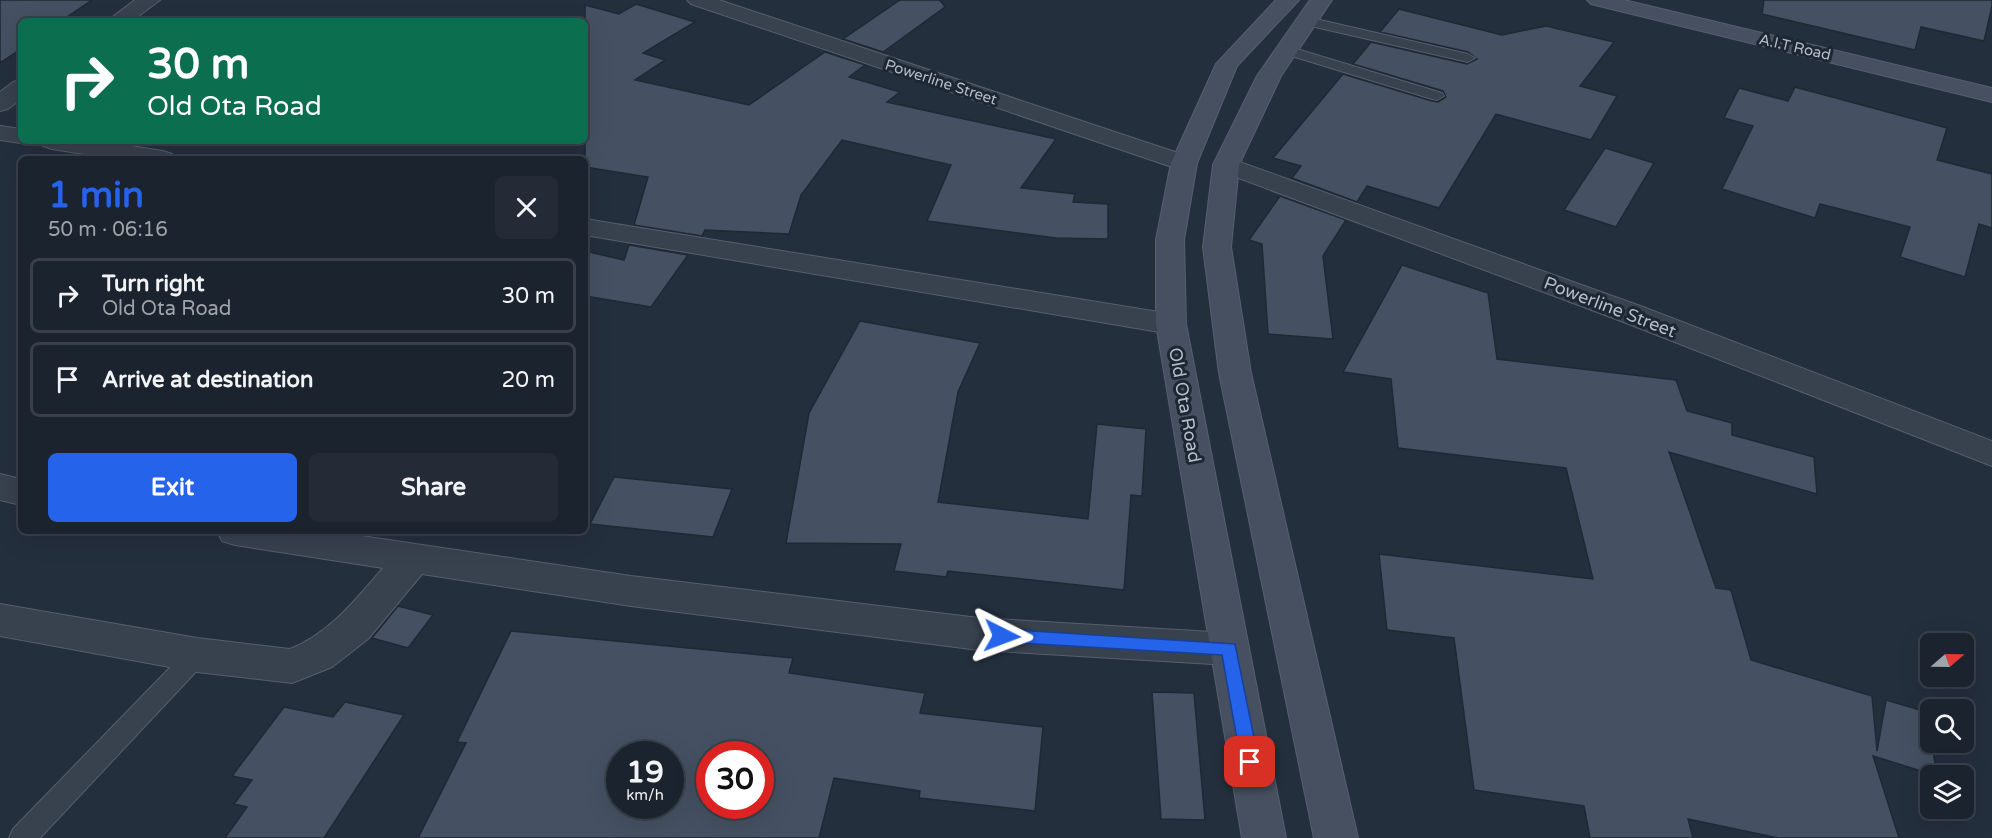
<!DOCTYPE html>
<html lang="en">
<head>
<meta charset="utf-8">
<style>
	:root { --surface:#1b232e; --page:#242b36; --text:#f1f3f6; --muted:#a0a4aa; --line:#39404a; --accent:#2563eb }
	body { margin:0; font-family:"Varela Round",sans-serif; background:var(--page); color:var(--text); height:100vh; display:flex; flex-direction:column; font-size:22px; white-space:nowrap }
	* { box-sizing:border-box; margin:0 }
	p { font-size:20px; color:var(--muted) }
	.icon { flex:none; width:33px; height:33px; fill:none; stroke:currentColor; stroke-width:2; stroke-linecap:round; stroke-linejoin:round }
	.map { position:relative; flex:1; overflow:hidden }
	.details { position:absolute; left:18px; top:156px; width:570px; height:378px; display:flex; flex-direction:column; background:var(--surface); border-radius:9px; box-shadow:0 6px 24px #0002,0 0 0 2px var(--line) }
	.details>* { flex:none }
	.banner { position:absolute; left:18px; top:18px; width:570px; height:126px; border-radius:9px; box-shadow:0 6px 24px #0002,0 0 0 2px var(--line); background:#0b6e4f; color:#fff; overflow:hidden }
	.needle { width:39px; rotate:70deg }
	.fabs { position:absolute; left:1920px; top:633px; display:grid; gap:12px }
	.fabs a { display:grid; place-items:center; width:54px; height:54px; border-radius:9px; background:var(--surface); box-shadow:0 6px 24px #0002,0 0 0 2px var(--line); font-size:30px }
	.speed { position:absolute; left:606px; top:741px; display:flex; gap:12px; font-size:30px; font-weight:700; text-align:center }
	.speed>* { display:grid; place-content:center; width:78px; height:78px; border-radius:50%; background:var(--surface); box-shadow:0 6px 24px #0002,0 0 0 2px var(--line); line-height:1 }
	.speed small { font-size:15px; font-weight:400 }
	.speed .limit { border:9px solid #d22; background:#fff; color:#111 }
	.pin { position:absolute; display:grid; place-items:center; width:51px; height:51px; color:#fff; margin:-26px; border-radius:12px; box-shadow:0 3px 9px #0006 }
	.me { position:absolute; width:66px; margin:-33px; rotate:93deg; stroke-linejoin:round; filter:drop-shadow(0 0 4px #0008) }
	.turn { display:flex; align-items:center; gap:21px; height:126px; padding:0 30px; font-size:27px }
	.turn .icon { width:78px; height:78px; stroke-width:2.5 }
	.turn b { display:block; font-size:42px; line-height:51px }
	.round { display:grid; place-items:center; flex:none; width:63px; height:63px; border-radius:9px; background:var(--page) }
	.headline { display:flex; align-items:center; justify-content:space-between; height:102px; padding:0 30px }
	h1 { font-size:36px; font-weight:800; line-height:45px; color:var(--accent) }
	.primary-button { display:flex; gap:12px; margin-top:auto; padding:12px 30px }
	.primary-button a { flex:1; height:69px; border-radius:9px; background:var(--accent); color:#fff; font-size:24px; font-weight:800; line-height:69px; text-align:center }
	.primary-button a+a { background:var(--page); color:var(--text) }
	ul { padding:0; list-style:none }
	li { display:flex; align-items:center; gap:18px; height:75px; margin:0 12px 9px; padding:0 18px; border:3px solid var(--line); border-radius:9px }
	li div { flex:1 }
	li b { display:block; font-size:22px }
	li em { font-style:normal }
	.map>svg:first-child { display:block }
	.building { fill:#455162; stroke:#1f2835; stroke-width:1.5; fill-rule:evenodd }
	.lines { fill:none; stroke-linecap:round; stroke-linejoin:round }
	.lane-casing { stroke:#565f6c; stroke-width:2 }
	.street-casing { stroke:#565f6c; stroke-width:2 }
	.secondary-casing { stroke:#565f6c; stroke-width:2 }
	.lane { fill:#38414e; fill-rule:evenodd }
	.street { fill:#38414e; fill-rule:evenodd }
	.secondary { fill:#465061; fill-rule:evenodd }
	.route { fill:#2563eb; stroke:#184099; stroke-width:1.5 }
	.labels { text-anchor:middle; stroke-width:6; stroke-linejoin:round; paint-order:stroke }
	.far-street-label { font-size:15px; fill:#b4bcc9; stroke:#1d2633 }
	.street-label { font-size:18px; fill:#b4bcc9; stroke:#1d2633 }
</style>
</head>
<body>
<div class="map">
<svg width="1992" height="838" viewBox="0 0 1992 838">
	<rect width="100%" height="100%" fill="#242f3e"/>
	<path class="building" d="M0,0H92L61,21H21V49L0,63Z
		M900,0H940L945,7L883,52L843,39Z
		M1764,0H1992V6L1984,41L1921,27L1915,50L1762,14Z
		M636,4L695,22L643,53L665,60L635,80L749,105L825,52L865,65L849,77L900,92L887,102L1056,139L1021,188L1075,194L1073,202L1108,204V239L1056,238L927,221L951,165L842,140L801,195L789,234L705,230L702,236L634,225L648,177L585,167V5L619,14Z
		M1399,9L1502,35L1546,26L1614,42L1580,86L1617,96L1591,140L1496,114L1439,208L1367,186L1357,202L1292,178L1301,166L1273,158L1343,74L1432,101L1438,102L1446,97L1443,91L1353,64L1371,42L1467,64L1477,59L1468,52L1380,32Z
		M1795,87L1947,128L1937,160L1992,174V228L1979,224L1965,277L1900,257L1910,227L1820,204L1815,218L1722,189L1753,126L1724,118L1739,88L1788,101Z
		M1605,148L1654,163L1616,227L1564,210Z
		M1280,196L1346,220L1323,256L1333,339L1268,334L1262,244L1249,240Z
		M629,245L688,255L651,307L585,296V251L624,260Z
		M1402,265L1488,293L1497,359L1676,380L1687,411L1732,423V435L1814,457L1817,494L1669,452L1716,588L1731,590L1751,660L1872,696L1877,751L1886,700L1927,712L1937,776L1873,756L1899,838H1778L1688,819L1693,838H1590L1584,806L1474,790L1454,638L1387,630L1379,554L1593,579L1566,468L1398,448L1391,379L1343,372Z
		M860,321L980,343L958,392L938,502L1088,519L1097,424L1146,429L1142,496L1131,495L1124,590L948,571L946,577L894,571L901,544L786,543L809,413Z
		M614,477L732,489L713,537L590,524Z
		M398,606L433,615L408,648L372,638Z
		M511,631L793,658L789,673L925,693L920,713L1043,727L1035,811L919,798L920,791L834,778L819,838H418L466,743L457,742ZM620,754H670V806H620ZM710,754H760V806H710Z
		M1152,692L1194,693L1205,820L1161,819Z
		M345,702L404,715L324,838H225L247,807L234,804L252,780L232,776L284,707L333,717Z"/>
	<g class="lines">
		<defs>
			<path id="lane" d="M1307,17L1468,54L1475,58L1468,62L1302,24L1301,21Z
				M1287,46L1442,93L1444,96L1437,100L1432,99L1282,53L1280,50Z
				M197,645L205,648L209,655L205,662L40,838H9L13,829L189,648Z"/>
			<path id="street" d="M135,0H160L132,21H107Z
				M687,0H719L1193,158L1197,163L1193,168L1184,171L1175,168L691,4Z
				M21,80V99L8,109L0,111V92L13,82Z
				M0,126L21,129V141H30L21,143L0,140Z
				M39,141H99L163,151L172,154L176,159H116L52,149L43,146Z
				M1226,157L1643,307L1992,441V466L1621,321L1217,170L1213,165L1217,160Z
				M585,219L1171,314L1182,317L1186,324L1182,331L1171,334L585,235Z
				M0,474L21,479V505L0,500Z
				M217,531H328L631,576L979,618L1229,633L1243,637L1249,649L1243,661L1229,665L979,650L631,606L422,574L368,639L332,667L292,683L197,672L0,636V604L197,638L290,649C330,633 356,599 383,568L235,545L222,541Z"/>
			<path id="secondary" d="M1276,0H1299L1237,66L1197,163L1184,240L1186,324L1286,838H1242L1156,324V240L1171,163L1216,64Z
				M1310,0H1332L1281,76L1239,165L1231,247L1251,373L1358,838H1314L1219,373L1203,247L1213,165L1257,76Z
				M1587,0H1624L1992,88V102L1591,4Z"/>
		</defs>
		<use href="#lane" class="lane-casing"/>
		<use href="#street" class="street-casing"/>
		<use href="#secondary" class="secondary-casing"/>
		<use href="#lane" class="lane"/>
		<use href="#street" class="street"/>
		<use href="#secondary" class="secondary"/>
	</g>
	<path class="route" d="M1002,629L1235,644L1259,762L1257,767L1250,770L1244,767L1241,762L1222,655L1002,642L996,640L994,636L996,631Z"/>
	<g class="labels">
		<g class="far-street-label">
			<text transform="translate(1795 47) rotate(13)" y="5">A.I.T Road</text>
			<text transform="translate(941 82) rotate(18)" y="5">Powerline Street</text>
		</g>
		<g class="street-label">
			<text transform="translate(1610 307) rotate(21)" y="6">Powerline Street</text>
			<text transform="translate(1185 405) rotate(80)" y="6">Old Ota Road</text>
		</g>
	</g>
</svg>
<div class="fabs">
<a><svg class="needle" viewBox="-14 -14 28 28"><path d="M0-13l5 13h-10z" fill="#e53935"/><path d="M0 13l5-13h-10z" fill="#a0a4aa"/></svg></a>
<a><svg class="icon" aria-label="search" viewBox="0 0 24 24"><circle cx="10" cy="10" r="6"/><path d="M15 15l6 6"/></svg></a>
<a><svg class="icon" aria-label="layers" viewBox="0 0 24 24"><path d="M12 4l9 5-9 5-9-5zM3 14l9 5 9-5"/></svg></a>
</div>
<div class="speed"><div>19<small>km/h</small></div><div class="limit">30</div></div>
<div class="pin" style="left:1250px;top:762px;background:#d93025"><svg class="icon" aria-label="arrive" viewBox="0 0 24 24"><path d="M6 21V4h12l-3 4 3 4H6"/></svg></div>
<svg class="me" style="left:1002px;top:636px" viewBox="-20 -20 40 40"><path d="M0-17L14 15 0 8-14 15z" fill="#2563eb" stroke="#fff" stroke-width="4"/></svg>
<div class="banner">
<div class="turn"><svg class="icon" aria-label="right" viewBox="0 0 24 24"><path d="M7 20v-9h11M14 6l5 5-5 5"/></svg><div><b>30 m</b>Old Ota Road</div></div>
</div>
<section class="details">
<div class="headline"><div><h1>1 min</h1><p>50 m · 06:16</p></div><a class="round"><svg class="icon" aria-label="close" viewBox="0 0 24 24"><path d="M6 6l12 12M18 6L6 18"/></svg></a></div>
<ul>
<li><svg class="icon" aria-label="right" viewBox="0 0 24 24"><path d="M7 20v-9h11M14 6l5 5-5 5"/></svg><div><b>Turn right</b><p>Old Ota Road</p></div><em>30 m</em></li>
<li><svg class="icon" aria-label="arrive" viewBox="0 0 24 24"><path d="M6 21V4h12l-3 4 3 4H6"/></svg><div><b>Arrive at destination</b></div><em>20 m</em></li>
</ul>
<div class="primary-button"><a>Exit</a><a>Share</a></div>
</section>
</div>
</body>
</html>
